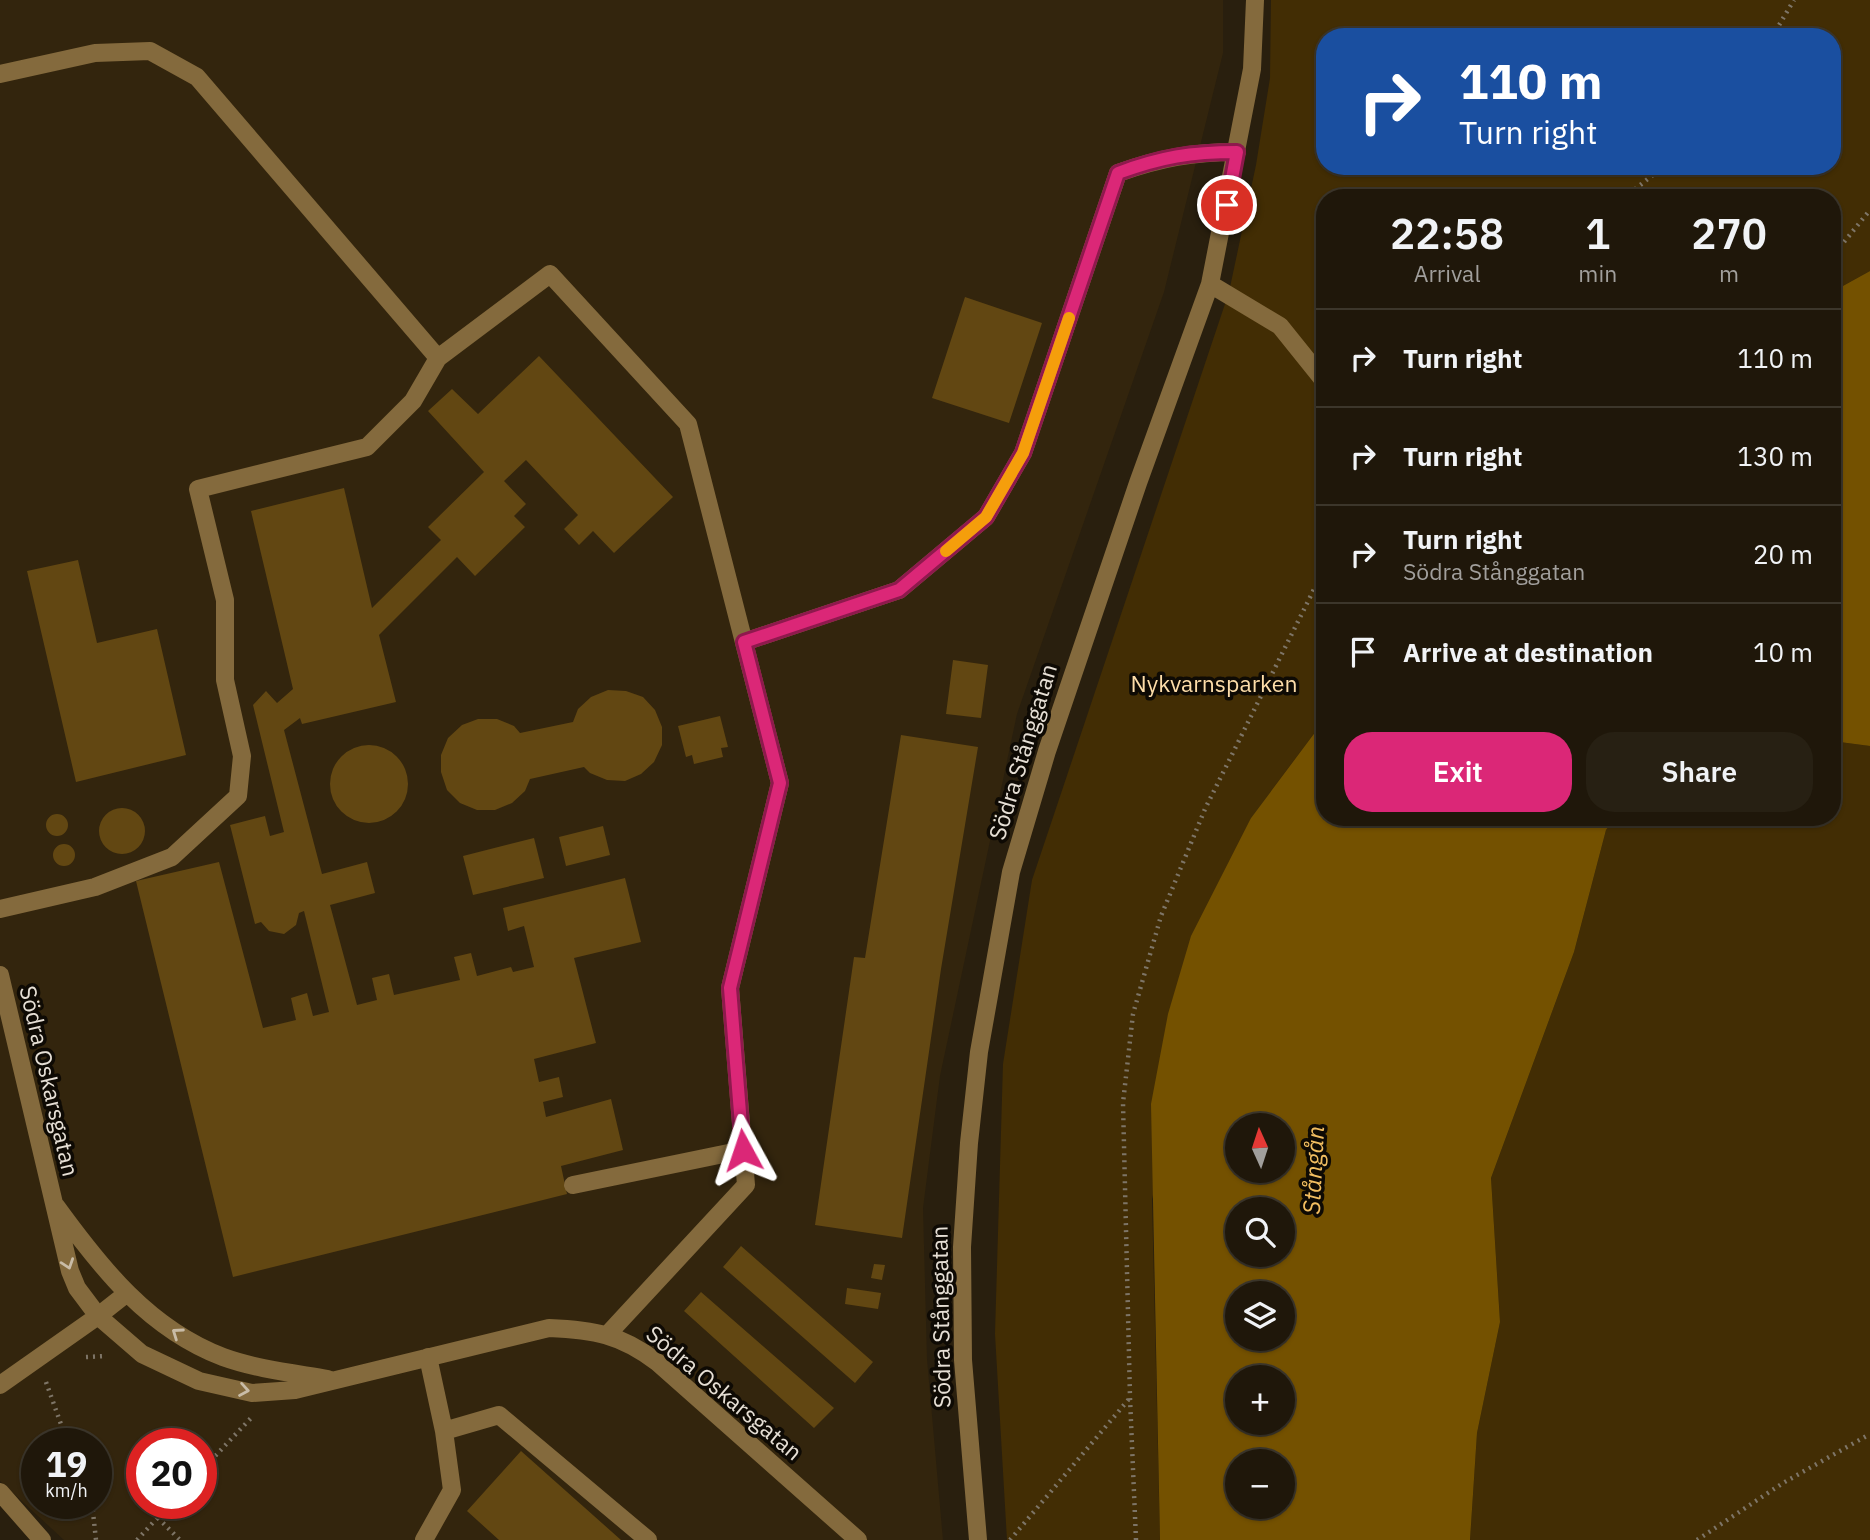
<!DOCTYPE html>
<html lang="en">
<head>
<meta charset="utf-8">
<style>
	:root { --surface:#1f170a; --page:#272013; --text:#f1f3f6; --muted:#a19f9c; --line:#3c362b; --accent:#db2777 }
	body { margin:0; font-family:"IBM Plex Sans",sans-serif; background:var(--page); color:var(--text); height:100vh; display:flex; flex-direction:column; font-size:26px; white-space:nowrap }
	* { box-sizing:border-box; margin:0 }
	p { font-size:23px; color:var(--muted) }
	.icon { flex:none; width:38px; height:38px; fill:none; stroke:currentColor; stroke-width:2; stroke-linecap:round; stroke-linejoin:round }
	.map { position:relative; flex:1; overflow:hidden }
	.panel { position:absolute; left:1316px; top:189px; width:525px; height:637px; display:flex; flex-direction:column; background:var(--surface); border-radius:28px; box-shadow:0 2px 5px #0004,0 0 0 2px var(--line) }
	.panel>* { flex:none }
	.hud { position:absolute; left:1316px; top:28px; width:525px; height:147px; border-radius:28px; box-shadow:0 2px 5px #0004,0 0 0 2px var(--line); background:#1a4fa0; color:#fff; overflow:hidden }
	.needle { width:46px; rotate:357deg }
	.buttons { position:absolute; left:1225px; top:1113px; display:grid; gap:14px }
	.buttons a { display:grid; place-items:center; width:70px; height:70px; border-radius:50%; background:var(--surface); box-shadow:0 2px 5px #0004,0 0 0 2px var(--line); font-size:35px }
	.speed { position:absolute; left:21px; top:1428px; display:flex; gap:14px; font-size:35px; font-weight:700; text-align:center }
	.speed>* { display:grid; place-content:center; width:91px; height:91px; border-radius:50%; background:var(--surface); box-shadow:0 2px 5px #0004,0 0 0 2px var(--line); line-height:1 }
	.speed small { font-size:18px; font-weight:400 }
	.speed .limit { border:10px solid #d22; background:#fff; color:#111 }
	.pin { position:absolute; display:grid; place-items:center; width:60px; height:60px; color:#fff; margin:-30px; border:4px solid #fff; border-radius:50%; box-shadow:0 2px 7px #0007 }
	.me { position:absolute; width:77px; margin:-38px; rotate:355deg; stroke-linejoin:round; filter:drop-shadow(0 0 5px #0008) }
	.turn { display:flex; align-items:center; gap:24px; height:147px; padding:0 28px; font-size:32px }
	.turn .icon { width:91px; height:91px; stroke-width:2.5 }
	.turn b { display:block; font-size:49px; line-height:60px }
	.eta { display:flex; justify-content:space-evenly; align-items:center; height:119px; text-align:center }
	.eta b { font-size:42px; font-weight:600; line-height:49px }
	.action { display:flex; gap:14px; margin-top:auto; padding:14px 28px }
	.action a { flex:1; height:80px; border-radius:28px; background:var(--accent); color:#fff; font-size:28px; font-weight:600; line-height:80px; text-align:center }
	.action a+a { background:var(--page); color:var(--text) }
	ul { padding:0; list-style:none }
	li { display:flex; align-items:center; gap:21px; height:98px; padding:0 28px; border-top:2px solid var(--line) }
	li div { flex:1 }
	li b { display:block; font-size:26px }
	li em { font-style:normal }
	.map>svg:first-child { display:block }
	.built { fill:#33250d; fill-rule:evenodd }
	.green { fill:#422d04; fill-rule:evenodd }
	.water { fill:#745100; fill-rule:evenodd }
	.building { fill:#624712 }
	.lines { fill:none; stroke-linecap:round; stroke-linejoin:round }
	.path { stroke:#7e7567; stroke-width:4.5; stroke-dasharray:2 5; stroke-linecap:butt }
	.minor { stroke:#846a3d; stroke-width:18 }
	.oneway { stroke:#c9bca7 }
	.route-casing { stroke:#8e194d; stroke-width:18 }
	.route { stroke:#db2777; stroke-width:12 }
	.slow { stroke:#f59e0b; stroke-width:12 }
	.labels { text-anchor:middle; stroke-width:7; stroke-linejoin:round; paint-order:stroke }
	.park-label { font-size:23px; fill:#fddda9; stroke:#0e0a04 }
	.street-label { font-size:23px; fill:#e6dfd5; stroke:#0e0a04 }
	.water-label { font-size:24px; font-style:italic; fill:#f2be61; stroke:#0e0a04 }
</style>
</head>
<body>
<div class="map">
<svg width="1870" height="1540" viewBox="0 0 1870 1540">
	<rect width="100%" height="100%" fill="#291f0e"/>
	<path class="built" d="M0,0H1223V53L1164,292L1017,714L940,1076L923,1208L927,1359L943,1540H64L0,1481ZM37,1444H96V1503H37ZM142,1444H201V1503H142Z"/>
	<path class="green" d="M1271,0H1870V271L1832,292V198H1325V719L1251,818L1152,1199L1160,1540H1007L995,1334L1003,1064L1032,880L1229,292L1256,165L1270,78ZM1325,37H1832V166H1325Z
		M1832,741L1870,746V1540H1470L1477,1433L1500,1322L1491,1178L1574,952L1606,830L1616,817H1832Z"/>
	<path class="water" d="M1870,271V746L1832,741V292Z
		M1325,719V817H1616L1606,830L1574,952L1491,1178L1500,1322L1477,1433L1470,1540H1160L1151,1104L1168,1014L1191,936L1251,818ZM1237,1125H1283V1171H1237ZM1237,1209H1283V1255H1237ZM1237,1293H1283V1339H1237ZM1237,1377H1283V1423H1237ZM1237,1461H1283V1507H1237Z"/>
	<path class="building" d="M965,297L1042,323L1009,423L932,398Z
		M539,356L673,497L614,553L593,531L579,545L564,529L578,515L526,460L504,481L526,504L514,516L525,527L475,576L457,557L379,635L396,702L302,724L300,718L284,730L322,874L367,862L375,893L330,905L357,1005L377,1000L372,978L389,974L394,995L460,980L454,957L471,953L477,976L511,967L513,972L534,967L524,926L508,931L503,908L625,878L641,942L574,958L596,1043L534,1059L539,1082L559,1077L563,1097L543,1102L546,1117L611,1099L623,1150L561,1166L567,1194L233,1277L136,881L219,862L263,1028L296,1020L291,998L307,993L313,1016L329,1012L304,911L299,913L296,925L284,934L269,931L261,922L255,924L230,825L265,816L270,836L284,832L253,705L266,691L277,703L293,689L251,511L344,488L372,608L441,540L428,527L484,472L428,411L452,389L478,414Z
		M78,560L97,643L157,629L186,755L76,782L27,571Z
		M953,660L988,665L981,718L946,714Z
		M608,690L626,691L643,697L655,710L662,727V745L654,762L641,774L625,781L607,780L590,773L584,767L530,779L525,791L512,803L495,810H477L460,803L447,790L441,772V755L448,738L462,725L478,719H497L514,726L520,733L573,722L578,709L591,697Z
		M720,716L728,747L721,748L723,757L694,764L692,755L686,757L678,726Z
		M901,735L978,747L941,969L902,1238L815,1225L854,957L865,958Z
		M330 784a39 39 0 1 1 78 0a39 39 0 1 1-78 0Z
		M99 831a23 23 0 1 1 46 0a23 23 0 1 1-46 0Z
		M46 825a11 11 0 1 1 22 0a11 11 0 1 1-22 0Z
		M603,826L610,855L566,866L559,837Z
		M534,838L544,878L473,895L463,856Z
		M53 855a11 11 0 1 1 22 0a11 11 0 1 1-22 0Z
		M741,1246L873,1362L855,1383L723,1267Z
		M874,1264L885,1265L882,1280L871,1278Z
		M847,1288L881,1293L878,1309L845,1304Z
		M701,1292L834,1408L814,1428L684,1311Z
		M521,1451L621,1540H499L467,1511Z"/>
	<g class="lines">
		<path class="path" d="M1772,37L1794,0
			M1624,198L1664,166
			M1832,249L1844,242L1870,210
			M86,1357L105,1356
			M46,1382L68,1444
			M201,1471L251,1418
			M92,1503L96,1540
			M158,1518L180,1540
			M137,1540L171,1503
			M1010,1540L1129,1399
			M1136,1540L1130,1398L1123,1103L1133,1014L1161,916L1205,809L1325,567
			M1697,1540L1783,1483L1870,1434"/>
		<path class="minor" d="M0,74L95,53L150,51L197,77L438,358L413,401L367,447L198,489L225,600V680L242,756L238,796L172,857L95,887L0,909
			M1210,284L1280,326L1325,382
			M438,358L550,274L688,424L780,783L730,988L746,1185L607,1335
			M744,642L899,590L986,517L1023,453L1118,173C1160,158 1193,152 1237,152
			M0,975L70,1271L77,1288L98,1316L142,1354L199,1381L252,1393L295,1390L549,1328C594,1330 620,1334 657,1362L858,1540
			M573,1185L743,1150
			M56,1206C101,1268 149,1329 223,1357C256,1369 293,1373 328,1379
			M428,1357L444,1431L499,1415L648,1540
			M0,1385L98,1316L126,1294
			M0,1492L42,1540
			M424,1540L452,1490L444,1431
			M978,1540L963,1360L962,1247L969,1143L979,1052L1011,872L1047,751L1138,483L1210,284L1252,69L1255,0"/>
	</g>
	<defs><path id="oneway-chevron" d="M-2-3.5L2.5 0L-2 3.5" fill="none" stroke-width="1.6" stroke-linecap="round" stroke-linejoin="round" transform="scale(1.75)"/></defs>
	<g class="oneway">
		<use href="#oneway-chevron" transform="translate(68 1264) rotate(71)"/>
		<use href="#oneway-chevron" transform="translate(177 1333) rotate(-145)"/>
		<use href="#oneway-chevron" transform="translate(244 1390) rotate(10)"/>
	</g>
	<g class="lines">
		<defs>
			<path id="route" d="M743,1150L730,988L780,783L744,642L899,590L986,517L1023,453L1118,173C1161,157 1191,152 1237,152L1227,205"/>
		</defs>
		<use href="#route" class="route-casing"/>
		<use href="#route" class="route"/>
		<path class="slow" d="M946,551L986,517L1023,453L1069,318"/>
	</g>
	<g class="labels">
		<g class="park-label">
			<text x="1214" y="692">Nykvarnsparken</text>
		</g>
		<g class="street-label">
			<text transform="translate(1023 752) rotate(-73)" y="8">Södra Stånggatan</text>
			<text transform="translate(49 1081) rotate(77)" y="8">Södra Oskarsgatan</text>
			<text transform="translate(941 1317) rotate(-91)" y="8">Södra Stånggatan</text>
			<text transform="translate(724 1393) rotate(40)" y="8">Södra Oskarsgatan</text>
		</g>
		<g class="water-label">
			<text transform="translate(1314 1170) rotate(-87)" y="8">Stångån</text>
		</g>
	</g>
</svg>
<div class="buttons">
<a><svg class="needle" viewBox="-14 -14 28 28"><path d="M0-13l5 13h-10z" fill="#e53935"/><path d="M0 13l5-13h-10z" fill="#a19f9c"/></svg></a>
<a><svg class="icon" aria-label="search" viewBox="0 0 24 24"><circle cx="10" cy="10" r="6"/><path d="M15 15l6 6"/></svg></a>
<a><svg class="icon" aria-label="layers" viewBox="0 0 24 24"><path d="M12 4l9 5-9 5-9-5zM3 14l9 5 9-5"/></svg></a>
<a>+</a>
<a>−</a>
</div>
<div class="speed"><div>19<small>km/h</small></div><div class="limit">20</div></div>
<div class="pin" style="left:1227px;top:205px;background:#d93025"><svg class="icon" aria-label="arrive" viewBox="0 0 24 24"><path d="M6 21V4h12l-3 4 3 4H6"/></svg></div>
<svg class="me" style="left:743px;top:1150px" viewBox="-20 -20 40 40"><path d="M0-17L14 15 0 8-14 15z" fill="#db2777" stroke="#fff" stroke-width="4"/></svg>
<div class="hud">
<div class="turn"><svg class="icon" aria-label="right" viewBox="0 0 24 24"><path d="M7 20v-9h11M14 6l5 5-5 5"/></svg><div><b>110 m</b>Turn right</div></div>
</div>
<section class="panel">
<div class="eta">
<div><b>22:58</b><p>Arrival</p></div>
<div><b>1</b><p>min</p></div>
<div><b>270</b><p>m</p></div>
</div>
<ul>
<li><svg class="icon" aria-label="right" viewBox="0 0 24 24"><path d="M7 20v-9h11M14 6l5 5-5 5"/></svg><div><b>Turn right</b></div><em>110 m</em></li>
<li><svg class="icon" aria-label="right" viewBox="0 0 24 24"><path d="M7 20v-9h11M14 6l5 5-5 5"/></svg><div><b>Turn right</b></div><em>130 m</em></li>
<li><svg class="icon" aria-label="right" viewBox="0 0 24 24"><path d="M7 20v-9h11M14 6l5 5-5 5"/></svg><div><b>Turn right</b><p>Södra Stånggatan</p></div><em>20 m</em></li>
<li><svg class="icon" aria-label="arrive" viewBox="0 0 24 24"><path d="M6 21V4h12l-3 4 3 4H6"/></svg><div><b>Arrive at destination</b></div><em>10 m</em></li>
</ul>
<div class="action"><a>Exit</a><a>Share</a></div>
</section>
</div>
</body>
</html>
